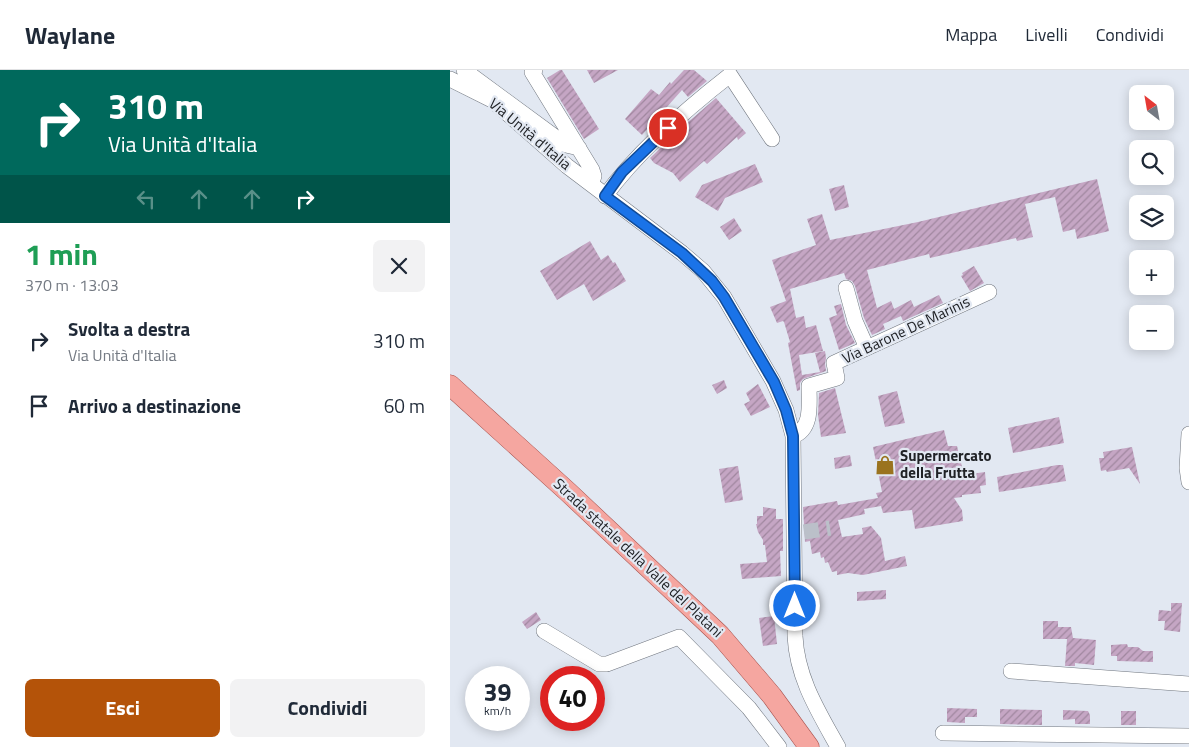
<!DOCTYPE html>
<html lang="it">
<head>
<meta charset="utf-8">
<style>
	:root { --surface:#fff; --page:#f2f2f3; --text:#1f2937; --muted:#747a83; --line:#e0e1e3; --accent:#b45309 }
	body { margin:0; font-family:"Titillium Web",sans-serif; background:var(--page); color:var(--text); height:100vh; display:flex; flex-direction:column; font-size:19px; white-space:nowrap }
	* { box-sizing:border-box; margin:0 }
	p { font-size:16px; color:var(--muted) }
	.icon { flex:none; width:28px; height:28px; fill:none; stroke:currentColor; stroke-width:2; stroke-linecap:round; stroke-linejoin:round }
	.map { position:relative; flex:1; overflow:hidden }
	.details { display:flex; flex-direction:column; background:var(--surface); width:450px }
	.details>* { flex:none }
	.hud { background:#00695c; color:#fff; overflow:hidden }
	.needle { width:32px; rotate:329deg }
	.buttons { position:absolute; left:679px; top:15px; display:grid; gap:10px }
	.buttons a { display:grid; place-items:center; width:45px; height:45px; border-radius:8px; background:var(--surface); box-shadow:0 2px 12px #0003; font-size:25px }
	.speed { position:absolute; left:15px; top:596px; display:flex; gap:10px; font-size:25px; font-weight:700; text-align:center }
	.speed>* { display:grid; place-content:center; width:65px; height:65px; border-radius:50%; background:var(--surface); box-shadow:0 2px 12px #0003; line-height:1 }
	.speed small { font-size:12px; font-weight:400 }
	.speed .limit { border:8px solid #d22; background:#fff; color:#111 }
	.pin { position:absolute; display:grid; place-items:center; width:42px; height:42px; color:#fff; margin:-21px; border:2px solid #fff; border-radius:50%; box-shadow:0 1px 5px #0007 }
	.me { position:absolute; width:55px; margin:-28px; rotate:0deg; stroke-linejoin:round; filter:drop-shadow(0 0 4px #0008) }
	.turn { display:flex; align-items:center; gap:18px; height:105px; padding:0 25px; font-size:22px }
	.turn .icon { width:65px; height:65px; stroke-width:2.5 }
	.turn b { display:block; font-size:35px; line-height:42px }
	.lanes { display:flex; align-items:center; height:48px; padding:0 25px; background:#0003; justify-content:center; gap:25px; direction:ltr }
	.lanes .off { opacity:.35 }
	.round { display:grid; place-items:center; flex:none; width:52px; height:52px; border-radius:8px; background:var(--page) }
	.summary { display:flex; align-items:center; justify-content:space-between; height:85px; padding:0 25px }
	h1 { font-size:30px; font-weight:700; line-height:38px; color:#1e9e55 }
	.cta { display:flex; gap:10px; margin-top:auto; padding:10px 25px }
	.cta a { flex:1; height:58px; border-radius:8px; background:var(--accent); color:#fff; font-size:20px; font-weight:700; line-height:58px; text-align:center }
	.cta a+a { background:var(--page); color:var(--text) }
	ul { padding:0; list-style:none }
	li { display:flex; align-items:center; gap:15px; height:65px; padding:0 25px }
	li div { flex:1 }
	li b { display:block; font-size:19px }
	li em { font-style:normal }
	header { display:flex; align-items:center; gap:30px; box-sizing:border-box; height:70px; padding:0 25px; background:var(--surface); border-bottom:1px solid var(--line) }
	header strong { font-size:24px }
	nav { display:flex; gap:28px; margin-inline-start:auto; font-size:18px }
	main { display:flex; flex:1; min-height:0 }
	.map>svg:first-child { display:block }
	.building { fill:url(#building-hatch) }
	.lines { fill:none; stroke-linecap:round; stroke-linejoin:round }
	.minor-tunnel { stroke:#bbc0c9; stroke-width:15; stroke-dasharray:15 8; stroke-linecap:butt }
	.minor-casing { stroke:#70767f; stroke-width:16 }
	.major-casing { stroke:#a6514c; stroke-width:21 }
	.minor { stroke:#fff; stroke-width:15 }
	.major { stroke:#f5a6a0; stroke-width:20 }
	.route-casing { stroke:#114b97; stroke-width:12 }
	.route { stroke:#1a73e8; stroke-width:9 }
	.labels { text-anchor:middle; stroke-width:4.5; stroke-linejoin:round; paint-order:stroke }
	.street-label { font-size:15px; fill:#202226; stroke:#e2e8f2 }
	.poi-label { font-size:15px; font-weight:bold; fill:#202226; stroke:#e2e8f2; text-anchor:start }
</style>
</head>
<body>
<header>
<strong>Waylane</strong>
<nav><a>Mappa</a><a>Livelli</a><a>Condividi</a></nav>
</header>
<main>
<section class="details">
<div class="hud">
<div class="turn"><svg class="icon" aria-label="right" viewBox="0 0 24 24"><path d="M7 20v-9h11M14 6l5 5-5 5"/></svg><div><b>310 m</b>Via Unità d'Italia</div></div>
<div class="lanes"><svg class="icon off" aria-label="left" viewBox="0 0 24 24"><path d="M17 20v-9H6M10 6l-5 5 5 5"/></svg><svg class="icon off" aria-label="ahead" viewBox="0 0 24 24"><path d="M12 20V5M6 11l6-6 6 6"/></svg><svg class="icon off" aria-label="ahead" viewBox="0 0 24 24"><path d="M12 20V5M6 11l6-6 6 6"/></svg><svg class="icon" aria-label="right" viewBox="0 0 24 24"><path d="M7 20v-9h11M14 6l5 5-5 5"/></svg></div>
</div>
<div class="summary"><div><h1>1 min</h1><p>370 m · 13:03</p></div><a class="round"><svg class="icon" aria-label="close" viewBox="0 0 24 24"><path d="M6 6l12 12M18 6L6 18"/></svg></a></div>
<ul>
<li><svg class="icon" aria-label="right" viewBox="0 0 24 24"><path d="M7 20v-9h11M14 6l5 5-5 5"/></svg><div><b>Svolta a destra</b><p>Via Unità d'Italia</p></div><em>310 m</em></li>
<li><svg class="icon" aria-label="arrive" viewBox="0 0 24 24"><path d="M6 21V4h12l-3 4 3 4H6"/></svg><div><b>Arrivo a destinazione</b></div><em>60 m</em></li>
</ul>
<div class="cta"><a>Esci</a><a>Condividi</a></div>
</section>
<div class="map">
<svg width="739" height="677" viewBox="0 0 739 677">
	<defs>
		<pattern id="building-hatch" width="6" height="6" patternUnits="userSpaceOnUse" patternTransform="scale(1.25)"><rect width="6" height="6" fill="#c5a6c4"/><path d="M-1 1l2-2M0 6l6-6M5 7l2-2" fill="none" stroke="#a0879f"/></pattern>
	</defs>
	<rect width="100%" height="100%" fill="#e2e8f2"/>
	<path class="building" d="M110,0H112L149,59L134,69L97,8Z
		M137,0H168L144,13Z
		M234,0H244L257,11L238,27L232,20L192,65L175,49L201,19L209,25L220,12L221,14Z
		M266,28L296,63L288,70L287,67L257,94L254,91L230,112L223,103L204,93L200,88L236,54Z
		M305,94L313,112L275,128L268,141L245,127L252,115Z
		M647,109L659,161L627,169L625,159L613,162L605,127L575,134L583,167L567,171L566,168L480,188L479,184L417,200L427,238L441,231L444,239L461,230L464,237L489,225L493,233L453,251L451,246L433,254L435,259L422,265L414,248L405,216L402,211L396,209L394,203L340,219L346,248L354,246L356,258L366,255L373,281L349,285L352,305L370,302L365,283L375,281L376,288L375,294L376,301L353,309L350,313V320L347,321L338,273L340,272L334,252L333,251L327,253L320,237L336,231L322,190L366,175L357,149L372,144L380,170L468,152Z
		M394,115L399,137L385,141L379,119Z
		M284,148L292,161L279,170L270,157Z
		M140,171L151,190L158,185L163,193L165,192L176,211L143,231L134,214L107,230L90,201Z
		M524,196L534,213L520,221L511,206L513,205L512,203Z
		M391,234L396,255L405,273L389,280L379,248L387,245L384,236Z
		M274,310L277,318L267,324L262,315Z
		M308,314L320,337L301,346L294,334L300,331L296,323Z
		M385,318L396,363L371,367L368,345L369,323Z
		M447,321L455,353L435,357L428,326Z
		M609,347L614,373L563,383L558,358Z
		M494,360L498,376H507L514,405L535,402L536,415L530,416L531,423L512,425V427L504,428L512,440L513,451L465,459L462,440L433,443L431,436L414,439L415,444L388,450L392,467L413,464L412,458L421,456L431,468L435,491L455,486L457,496L413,505L398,503L387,505V501L382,502L378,492L375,493L374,487L371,488L370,482L362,484L360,471L355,472L353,437L387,431L388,435L428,428L426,423L432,422L423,377Z
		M682,377L690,414L679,398L657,402L656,400L651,401L649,388H654L653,382Z
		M400,385L402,396L385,399L384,388Z
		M607,395H613L616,411L549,422L547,407Z
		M288,396L293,430L275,433L269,399Z
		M313,437L326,439V449H333V481H330L331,506L292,509L290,494L317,492L315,475H313V470L308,462L306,454H307V446H313Z
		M436,520V529L407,531V522Z
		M721,533H732L730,562L714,560L715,551H708L709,540L721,541Z
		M86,542L91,550L77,559L72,552Z
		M324,546L327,574L313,576L309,548Z
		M593,551H608V557H621L623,568L646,570L644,595L625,593V596H615L617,569H593Z
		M677,574L678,577H688L693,581H703V592L667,591V586H661V575Z
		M497,638L527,639V647H515V653L497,652Z
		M550,639L592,640V655L550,654Z
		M613,640L638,641L640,645V654H625V649L613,650Z
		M671,641H686V655H671Z"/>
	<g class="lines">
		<path class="minor-tunnel" d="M354,462L380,458"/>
		<defs>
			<path id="minor" d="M14,0L116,75L129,78
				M85,0L82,2L142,100L144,106L141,114
				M0,9L42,30L117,96L232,183L253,201L274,227L323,311L336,340L343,366L345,566C347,608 368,641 388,677
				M155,126C189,80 235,40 280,5L322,69
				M396,218L405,251L417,278
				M739,364L737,398L739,412
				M343,366C363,359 359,333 359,316L387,308L384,293L539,222
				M94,561L149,594H157L229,567L299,638L329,677
				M561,601L739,614
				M493,663L739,666"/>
			<path id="major" d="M0,315L118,422L270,565L322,626L359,677"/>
		</defs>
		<use href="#minor" class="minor-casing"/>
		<use href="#major" class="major-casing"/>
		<use href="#minor" class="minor"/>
		<use href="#major" class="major"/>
	</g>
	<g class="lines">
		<defs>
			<path id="route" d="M218,58L172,102L155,126L232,183L262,211L274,227L324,312L336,340L343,366L345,536"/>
		</defs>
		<use href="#route" class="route-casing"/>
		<use href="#route" class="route"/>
	</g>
	<defs>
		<symbol id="shop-bare" viewBox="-9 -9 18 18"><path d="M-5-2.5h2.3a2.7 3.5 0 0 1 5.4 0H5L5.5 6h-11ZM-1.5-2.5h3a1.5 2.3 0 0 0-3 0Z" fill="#9a731f" stroke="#e2e8f2" stroke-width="2.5" paint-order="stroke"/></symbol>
	</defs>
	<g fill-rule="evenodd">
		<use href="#shop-bare" x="421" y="381" width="28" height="28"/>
	</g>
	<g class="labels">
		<g class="street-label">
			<text transform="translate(80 64) rotate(40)" y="5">Via Unità d'Italia</text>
			<text transform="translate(456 260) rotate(-25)" y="5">Via Barone De Marinis</text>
			<text transform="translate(188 488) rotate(43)" y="5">Strada statale della Valle del Platani</text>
		</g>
		<g class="poi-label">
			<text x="450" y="391">Supermercato<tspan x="450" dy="17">della Frutta</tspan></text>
		</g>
	</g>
</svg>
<div class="buttons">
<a><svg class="needle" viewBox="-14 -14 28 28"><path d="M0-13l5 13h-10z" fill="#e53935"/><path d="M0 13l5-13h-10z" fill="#747a83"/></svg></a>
<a><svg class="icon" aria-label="search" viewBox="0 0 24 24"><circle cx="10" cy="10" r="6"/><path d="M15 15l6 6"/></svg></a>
<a><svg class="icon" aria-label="layers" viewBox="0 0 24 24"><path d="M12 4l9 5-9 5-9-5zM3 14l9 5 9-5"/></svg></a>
<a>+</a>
<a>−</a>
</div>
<div class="speed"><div>39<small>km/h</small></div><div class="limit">40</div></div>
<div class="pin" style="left:218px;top:58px;background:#d93025"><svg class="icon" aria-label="arrive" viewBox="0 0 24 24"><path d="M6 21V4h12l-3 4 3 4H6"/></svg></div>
<svg class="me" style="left:345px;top:536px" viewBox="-20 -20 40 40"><circle r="17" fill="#1a73e8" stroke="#fff" stroke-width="3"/><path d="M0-11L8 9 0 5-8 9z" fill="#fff"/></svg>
</div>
</main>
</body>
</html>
